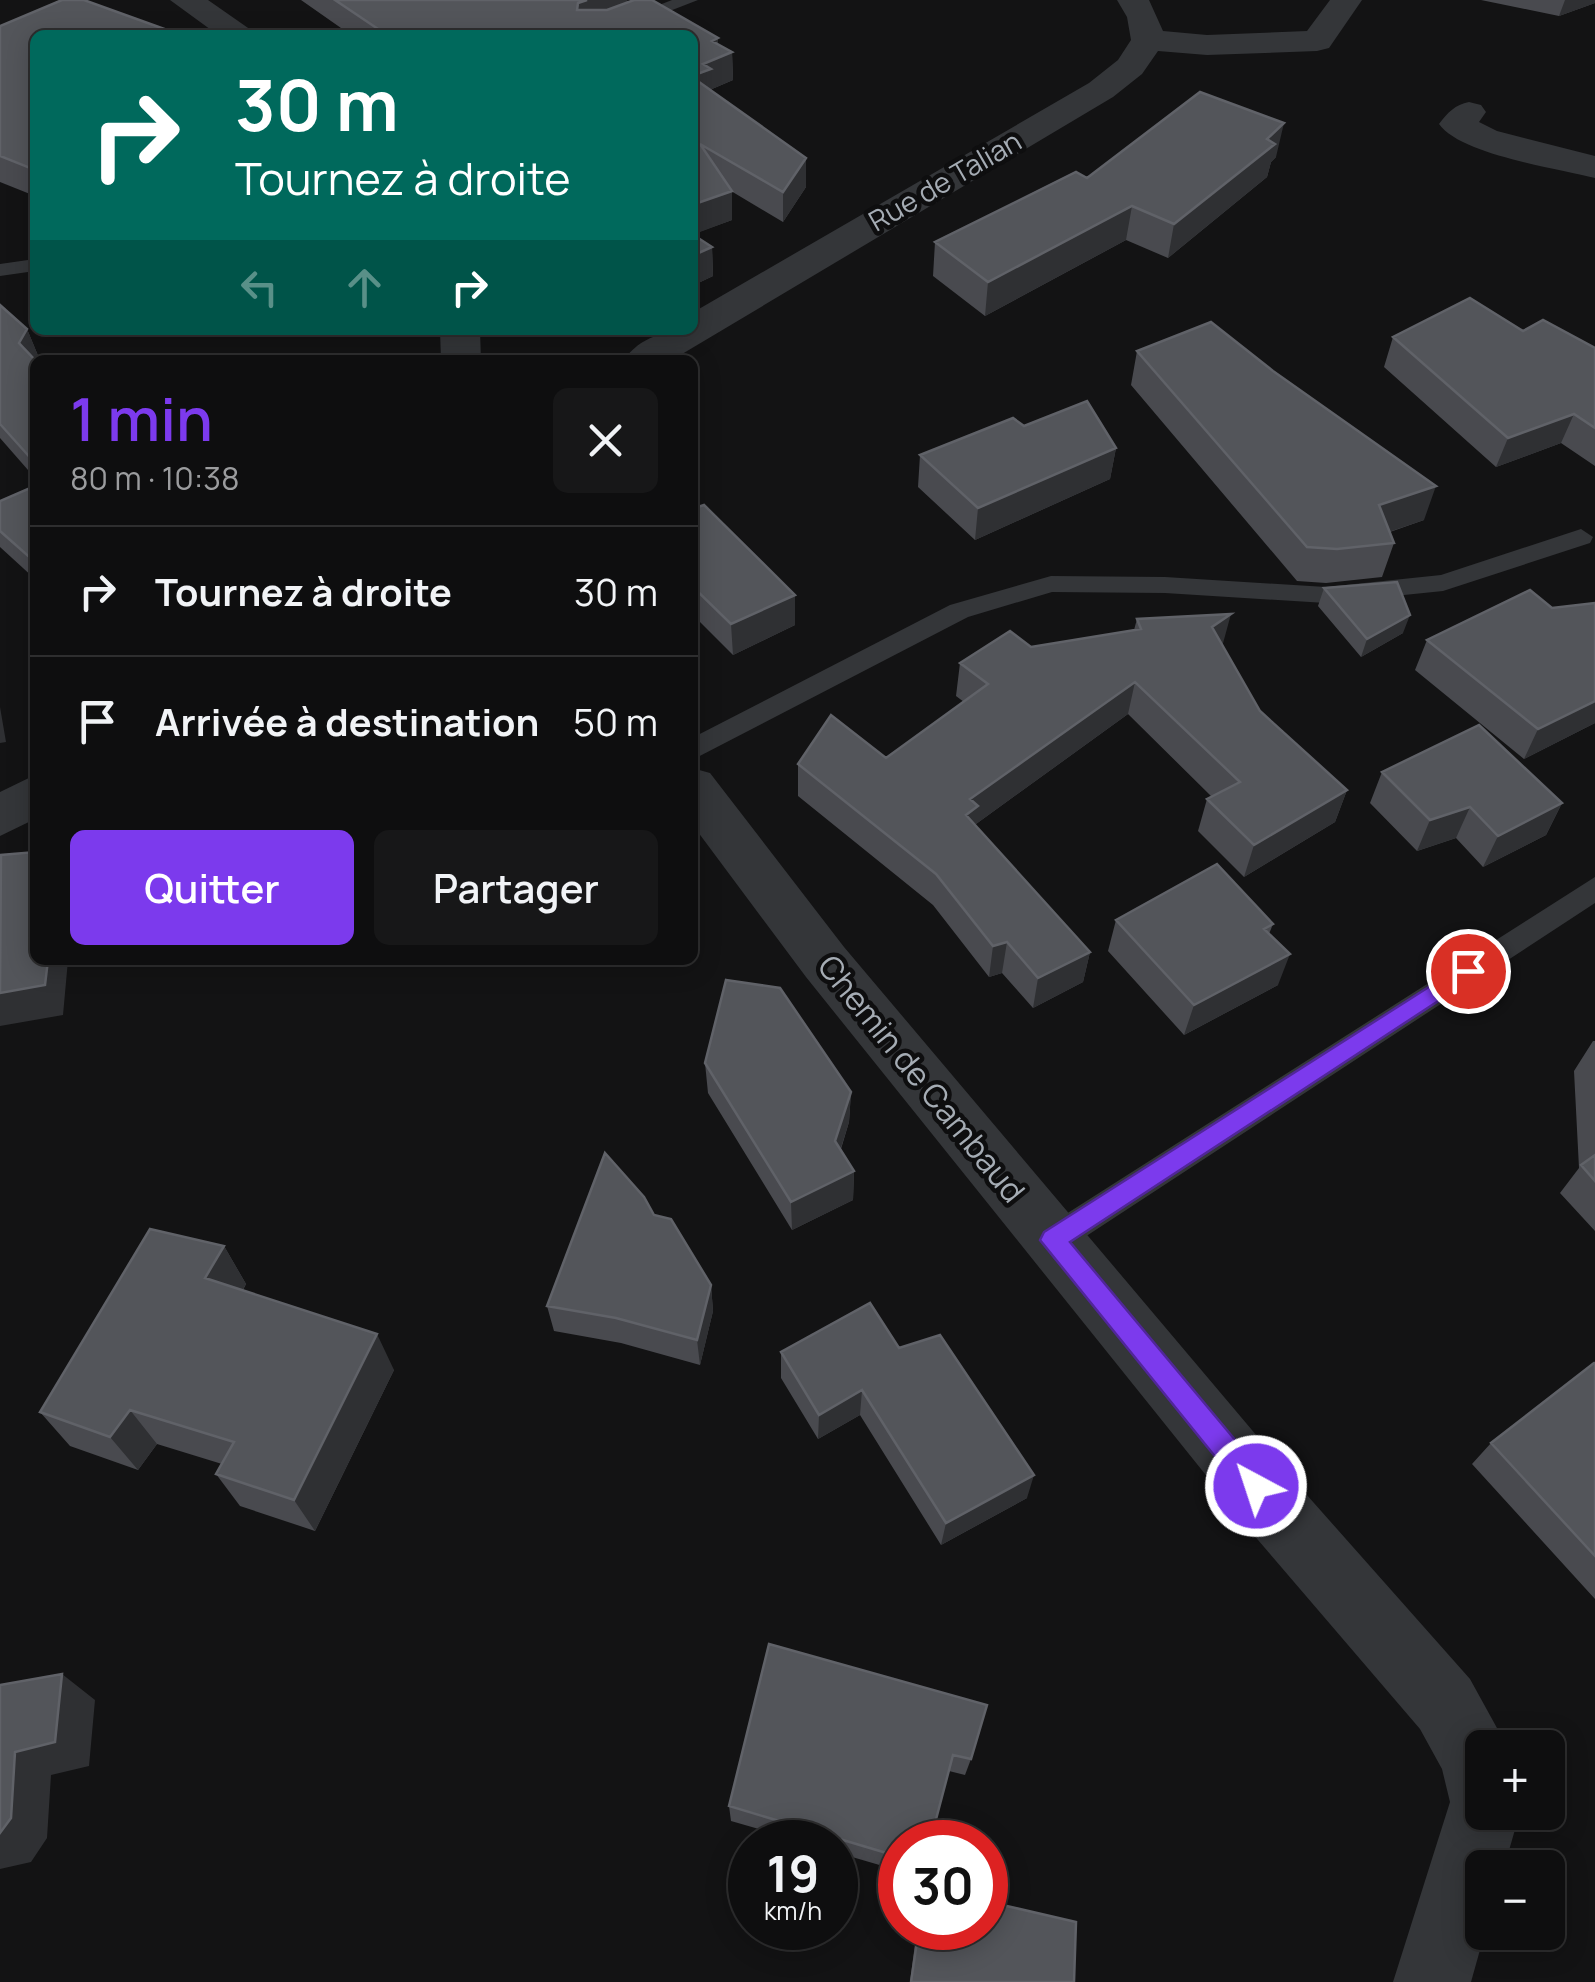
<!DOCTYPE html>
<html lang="fr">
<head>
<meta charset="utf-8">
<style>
	:root { --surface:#0e0e0f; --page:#171718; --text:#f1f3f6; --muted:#9b9c9e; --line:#2e2e2f; --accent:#7c3aed }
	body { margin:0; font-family:Manrope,sans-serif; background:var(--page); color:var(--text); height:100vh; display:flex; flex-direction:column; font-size:38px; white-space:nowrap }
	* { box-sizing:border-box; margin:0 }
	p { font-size:32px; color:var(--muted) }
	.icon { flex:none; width:55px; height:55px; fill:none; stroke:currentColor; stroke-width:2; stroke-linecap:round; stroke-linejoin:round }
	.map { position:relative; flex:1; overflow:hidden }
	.sheet { position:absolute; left:30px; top:355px; width:668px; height:610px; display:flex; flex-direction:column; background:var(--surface); border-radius:15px; box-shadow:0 5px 25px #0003,0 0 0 2px var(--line) }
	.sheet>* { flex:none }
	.banner { position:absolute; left:30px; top:30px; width:668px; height:305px; border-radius:15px; box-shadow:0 5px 25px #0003,0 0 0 2px var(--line); background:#00695c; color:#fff; overflow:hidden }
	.controls { position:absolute; left:1465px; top:1730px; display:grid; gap:20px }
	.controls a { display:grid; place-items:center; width:100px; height:100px; border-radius:15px; background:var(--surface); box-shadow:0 5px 25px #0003,0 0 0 2px var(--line); font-size:50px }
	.speed { position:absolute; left:728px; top:1820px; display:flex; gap:20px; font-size:50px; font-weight:700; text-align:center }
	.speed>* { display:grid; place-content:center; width:130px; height:130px; border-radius:50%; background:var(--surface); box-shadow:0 5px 25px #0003,0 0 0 2px var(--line); line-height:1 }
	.speed small { font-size:25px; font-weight:400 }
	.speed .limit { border:15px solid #d22; background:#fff; color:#111 }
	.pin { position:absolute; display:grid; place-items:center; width:85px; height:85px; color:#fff; margin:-42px; border:5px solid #fff; border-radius:50%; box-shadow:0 2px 10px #0007 }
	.me { position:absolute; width:110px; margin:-55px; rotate:320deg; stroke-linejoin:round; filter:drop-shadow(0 0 8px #0008) }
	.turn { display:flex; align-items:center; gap:35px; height:210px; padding:0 40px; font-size:45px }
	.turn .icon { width:130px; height:130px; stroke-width:2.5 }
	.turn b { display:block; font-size:70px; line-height:85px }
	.lanes { display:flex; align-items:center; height:95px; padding:0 40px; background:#0003; justify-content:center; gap:50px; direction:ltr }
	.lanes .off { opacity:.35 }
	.round { display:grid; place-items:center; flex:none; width:105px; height:105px; border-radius:15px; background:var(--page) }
	.summary { display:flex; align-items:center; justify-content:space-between; height:170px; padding:0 40px }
	h1 { font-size:60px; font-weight:600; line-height:75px; color:var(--accent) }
	.button { display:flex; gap:20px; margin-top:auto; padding:20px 40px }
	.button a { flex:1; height:115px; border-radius:15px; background:var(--accent); color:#fff; font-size:40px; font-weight:600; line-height:115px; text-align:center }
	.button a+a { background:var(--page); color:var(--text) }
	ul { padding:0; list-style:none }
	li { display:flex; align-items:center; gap:30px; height:130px; padding:0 40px; border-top:2px solid var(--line) }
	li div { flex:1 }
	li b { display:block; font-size:38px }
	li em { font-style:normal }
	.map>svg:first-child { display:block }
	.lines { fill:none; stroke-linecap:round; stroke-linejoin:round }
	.service { fill:#343639; fill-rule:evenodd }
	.minor { fill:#343639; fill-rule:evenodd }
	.wall { fill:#494a4f }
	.shaded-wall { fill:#2f3033 }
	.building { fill:#53555a; stroke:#606268; stroke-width:2.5 }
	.route { fill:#7c3aed; stroke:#51269a; stroke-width:2.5 }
	.labels { text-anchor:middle; stroke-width:9; stroke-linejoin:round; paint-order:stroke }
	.far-street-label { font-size:28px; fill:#a5acb4; stroke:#0e0e0f }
	.street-label { font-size:32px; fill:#a5acb4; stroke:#0e0e0f }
</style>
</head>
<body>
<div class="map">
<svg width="1595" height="1982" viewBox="0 0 1595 1982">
	<rect width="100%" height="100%" fill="#131314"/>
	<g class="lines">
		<path class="service" d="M672,0H698L608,35H582Z
			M35,259V271L0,276V264Z
			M1581,529L1593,537L1590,543L1443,591L1326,603L1165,593L1052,592L968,617L692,760V738L950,605L1051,576L1165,577L1326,587L1441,575Z
			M1595,877V903L1065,1250L1053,1255L1041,1250L1036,1240L1041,1230Z"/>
		<path class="minor" d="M170,0H208L258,35H218Z
			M1117,0H1149L1163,31L1207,35L1307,31L1330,0H1362L1329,48L1317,51L1207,55L1158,51L1142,74L1113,97L672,360H624C640,337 666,330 692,330V313L1089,83L1118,60L1131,40L1127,17Z
			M1469,102L1481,105L1486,112L1479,122L1497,131L1595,156V178C1557,168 1461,155 1439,124C1448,112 1455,105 1469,102Z
			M440,330H480L481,360H441Z
			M692,768L710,773L844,947L1306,1494L1470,1679L1508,1748H1482V1812H1520L1504,1868H1482L1485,1932L1471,1982H1393L1450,1802L1442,1769L1420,1729L1258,1540L806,977L692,824Z
			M35,775V819L0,836V792Z"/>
	</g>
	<path class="wall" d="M301,0H627L628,2L718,38V44L732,52L733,80L712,89V91L806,187L783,222L731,191L732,220L693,234L712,247L713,276L692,286V35H351Z
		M1481,0H1595V3L1559,16Z
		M0,26L35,35V196L0,182Z
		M1276,157L1271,162L1267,177L1168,258L1126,240L985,316L933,276L935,242L1087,178Z
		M0,305L27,329L39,358L35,360V478L0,438Z
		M1523,331L1595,348V466L1561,443L1496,467L1384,367L1393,337Z
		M1137,351L1424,520L1390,532L1394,543L1382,577L1326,583L1297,581L1131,385Z
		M1024,426L1116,448L1110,479L975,540L918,487L920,455Z
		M35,486V579L0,547V501Z
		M692,509L795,595V625L733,655L692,614Z
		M1324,588L1403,633L1361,657L1318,606Z
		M1137,619L1223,646L1260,711L1347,790L1335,822L1244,877L1198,831L1207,799L1212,797L1128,714L976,824V826L1090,952L1083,982L1033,1008L1002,973L989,977L933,905L798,796V764L886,758L964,702L956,696L960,663L1031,647L1134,630Z
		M1427,640L1595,723L1524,759L1415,670Z
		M1382,772L1562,803L1546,835L1483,867L1456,838L1417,851L1370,803Z
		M1116,920L1273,924L1269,934L1278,985L1184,1035L1108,951Z
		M1593,1041H1595V1231L1560,1193L1579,1168L1574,1071Z
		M705,1063L851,1092L849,1122L841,1149L854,1171L853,1200L792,1230L708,1093Z
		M654,1215L711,1285L713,1311L700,1365L621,1343L554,1331L547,1306Z
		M224,1246L246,1284L243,1290L394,1370L315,1531L240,1506L216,1474L222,1464L157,1444L138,1470L70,1446L40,1412Z
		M899,1348L1027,1498L941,1545L860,1415L818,1439L781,1378V1352Z
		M1595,1363V1599L1472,1464L1491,1443Z
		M769,1644L971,1759L965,1775L949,1771L900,1842V1871L835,1852V1842H804L731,1821L729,1806Z
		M917,1928H985L1074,1982H910Z"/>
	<path class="shaded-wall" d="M587,0H627L628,13L577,10L578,3Z
		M1565,0H1595V3L1559,16Z
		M718,38V58L732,52L733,80L712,89V97L692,76L703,64L712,41Z
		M1284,123L1276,157L1271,162L1267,177L1168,258L1174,224Z
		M806,158V187L783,222V192Z
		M732,191V220L692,235V205Z
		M1132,206L1126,240L985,316L988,282Z
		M712,247L713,276L692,286V256Z
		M27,329L39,358L38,360H35L19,343Z
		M1574,414L1561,443L1496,467L1508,438Z
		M1116,448L1110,479L975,540L978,508Z
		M1436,486L1424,520L1368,539L1379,505Z
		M795,595V625L733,655L731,624Z
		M1231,614L1222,647L1212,627Z
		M1410,615L1403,633L1361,657L1367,639Z
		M1135,682L1128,714L976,824L974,837L966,815L970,799Z
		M1595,701V723L1524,759L1538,729Z
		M0,707L6,742L0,743Z
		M1347,790L1335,822L1244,877L1254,845Z
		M1562,803L1546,835L1483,867L1498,836Z
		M1470,807L1456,838L1417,851L1430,820Z
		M1007,942L1002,973L989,977L993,946Z
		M1090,952L1083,982L1033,1008L1038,978Z
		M1290,954L1278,985L1184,1035L1194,1005Z
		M48,960H68L63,1015L0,1026V993Z
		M851,1092L849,1122L834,1170L835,1141Z
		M854,1171L853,1200L792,1230L791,1202Z
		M224,1246L246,1284L228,1315L205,1278Z
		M711,1285L713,1311L700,1365L697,1340Z
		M377,1334L394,1370L315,1531L294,1500Z
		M862,1390L860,1415L818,1439L819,1415Z
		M130,1410L157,1444L138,1470L110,1437Z
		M1034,1475L1027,1498L941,1545L946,1523Z
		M62,1674L95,1700L89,1766L51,1775L47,1838L31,1862L0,1869V1833L15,1752Z"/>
	<path class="building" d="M62,0H84L181,35H35V170L0,156V26Z
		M335,0H587L578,3L577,10H607L634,0H652L718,38L712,41L732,52L703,64L711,69L692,76V35H387Z
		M692,77L806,158L783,192L700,144L732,191L692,205Z
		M1200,92L1284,123L1267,139L1275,144L1174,224L1132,206L988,282L935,242L1076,172L1087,178Z
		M692,234L712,247L692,256Z
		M1470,298L1523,331L1543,320L1595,348V428L1574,414L1508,438L1393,337Z
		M0,305L27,329L19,343L35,360V463L0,424Z
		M1211,322L1273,371L1436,486L1379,505L1394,543L1337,549L1307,547L1137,351Z
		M1087,401L1116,448L978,508L920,455L1013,418L1024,426Z
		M35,486V562L0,531V501Z
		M704,505L795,595L731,624L692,586V509Z
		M1397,582L1410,615L1367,639L1324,588Z
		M1530,590L1552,608L1595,603V701L1538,729L1427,640Z
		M1231,614L1212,627L1260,711L1347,790L1254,845L1207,799L1240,782L1135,682L970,799L978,806L966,815L1090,952L1038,978L1007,942L993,946L936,874L798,764L831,715L886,758L988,684L960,663L1010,631L1031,647L1141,629L1137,619Z
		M1479,725L1562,803L1498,836L1470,807L1430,820L1382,772Z
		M35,852V960H48L45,985L0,993L1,855Z
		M1217,864L1273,924L1264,929L1290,954L1194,1005L1116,920Z
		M726,980L780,988L851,1092L835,1141L854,1171L791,1202L705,1063Z
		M605,1153L644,1197L654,1215L671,1219L711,1285L697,1340L616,1318L547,1306Z
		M1595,1155V1181L1581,1165Z
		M150,1229L224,1246L205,1278L377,1334L294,1500L216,1474L234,1442L130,1410L110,1437L40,1412Z
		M870,1303L899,1348L940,1335L1034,1475L946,1523L862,1390L819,1415L781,1352Z
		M1594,1363H1595V1556L1491,1443Z
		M769,1644L987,1705L971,1759L953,1755L930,1842H900V1857L729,1806Z
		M62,1674L55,1742L15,1752L11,1818L0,1833V1685Z
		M985,1901L1076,1922L1074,1982H911L919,1928H985Z"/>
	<path class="route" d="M1468,962L1479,971L1475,977L1070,1242L1266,1477L1270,1486L1266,1496L1256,1500L1247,1496L1040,1240L1044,1232Z"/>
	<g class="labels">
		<g class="far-street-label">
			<text transform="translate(945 181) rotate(-30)" y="10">Rue de Talian</text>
		</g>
		<g class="street-label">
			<text transform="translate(921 1079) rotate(51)" y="11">Chemin de Cambaud</text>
		</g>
	</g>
</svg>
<div class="controls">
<a>+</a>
<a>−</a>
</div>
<div class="speed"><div>19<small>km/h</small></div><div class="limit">30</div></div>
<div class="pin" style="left:1468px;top:971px;background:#d93025"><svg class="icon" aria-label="arrive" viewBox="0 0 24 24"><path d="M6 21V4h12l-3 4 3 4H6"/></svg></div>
<svg class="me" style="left:1256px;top:1486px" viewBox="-20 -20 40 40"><circle r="17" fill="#7c3aed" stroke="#fff" stroke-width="3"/><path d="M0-11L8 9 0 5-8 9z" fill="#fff"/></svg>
<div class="banner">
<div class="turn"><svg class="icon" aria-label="right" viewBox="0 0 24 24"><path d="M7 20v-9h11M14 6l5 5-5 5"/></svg><div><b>30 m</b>Tournez à droite</div></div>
<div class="lanes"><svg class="icon off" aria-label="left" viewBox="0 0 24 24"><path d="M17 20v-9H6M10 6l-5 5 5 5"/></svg><svg class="icon off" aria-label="ahead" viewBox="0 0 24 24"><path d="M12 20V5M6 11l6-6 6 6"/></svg><svg class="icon" aria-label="right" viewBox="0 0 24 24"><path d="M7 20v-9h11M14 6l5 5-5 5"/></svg></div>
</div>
<section class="sheet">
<div class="summary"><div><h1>1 min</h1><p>80 m · 10:38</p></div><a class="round"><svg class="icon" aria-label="close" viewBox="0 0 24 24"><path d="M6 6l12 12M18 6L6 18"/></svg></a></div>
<ul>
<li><svg class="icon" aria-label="right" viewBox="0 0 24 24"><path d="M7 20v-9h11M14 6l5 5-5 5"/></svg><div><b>Tournez à droite</b></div><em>30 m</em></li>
<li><svg class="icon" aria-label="arrive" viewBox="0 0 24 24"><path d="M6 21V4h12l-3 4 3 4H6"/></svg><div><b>Arrivée à destination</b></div><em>50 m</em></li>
</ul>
<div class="button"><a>Quitter</a><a>Partager</a></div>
</section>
</div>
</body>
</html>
